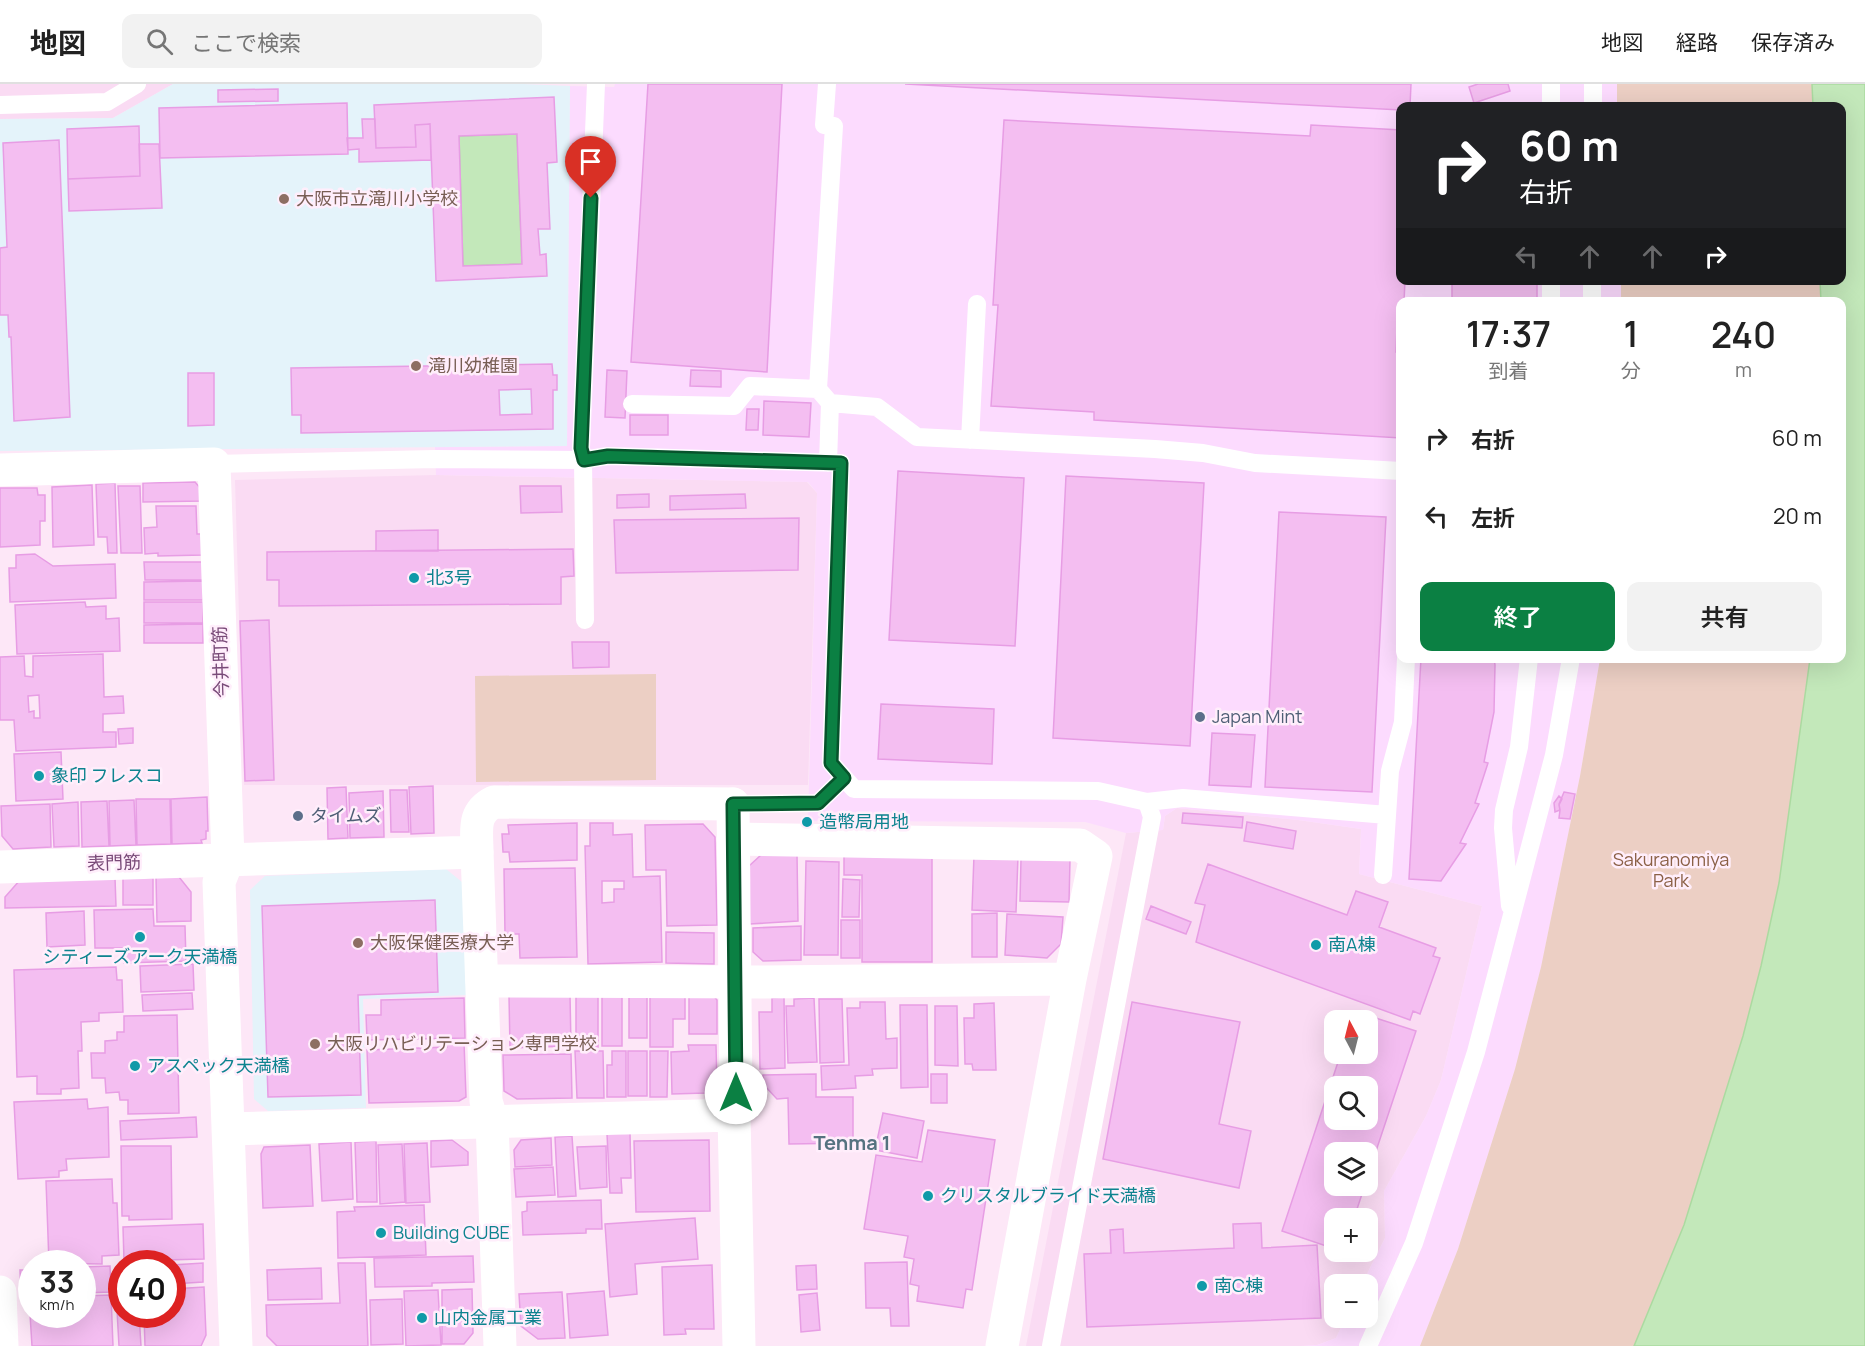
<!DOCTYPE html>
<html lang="ja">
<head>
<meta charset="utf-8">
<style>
	:root { --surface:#fff; --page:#f2f2f2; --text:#222; --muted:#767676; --line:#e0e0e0; --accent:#0b8043 }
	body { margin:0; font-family:Manrope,"Noto Sans JP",sans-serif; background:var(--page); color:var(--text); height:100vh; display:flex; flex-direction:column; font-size:22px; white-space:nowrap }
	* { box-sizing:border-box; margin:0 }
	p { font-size:20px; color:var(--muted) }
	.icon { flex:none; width:33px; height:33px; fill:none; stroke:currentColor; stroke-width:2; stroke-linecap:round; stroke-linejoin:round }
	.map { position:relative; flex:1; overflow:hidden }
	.drawer { position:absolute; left:1396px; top:213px; width:450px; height:366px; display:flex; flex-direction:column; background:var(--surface); border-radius:12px; box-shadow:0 6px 24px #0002 }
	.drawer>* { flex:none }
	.banner { position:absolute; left:1396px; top:18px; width:450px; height:183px; border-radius:12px; box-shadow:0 6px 24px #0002; background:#202124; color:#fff; overflow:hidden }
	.needle { width:39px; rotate:353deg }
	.controls { position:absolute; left:1324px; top:926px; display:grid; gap:12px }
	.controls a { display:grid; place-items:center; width:54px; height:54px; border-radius:12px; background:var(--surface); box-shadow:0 6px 24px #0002; font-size:30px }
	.speed { position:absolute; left:18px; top:1166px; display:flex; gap:12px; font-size:30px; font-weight:700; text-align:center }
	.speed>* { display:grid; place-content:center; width:78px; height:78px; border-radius:50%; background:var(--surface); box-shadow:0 6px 24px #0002; line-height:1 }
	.speed small { font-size:15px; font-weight:400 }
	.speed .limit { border:9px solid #d22; background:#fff; color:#111 }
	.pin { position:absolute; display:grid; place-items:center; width:51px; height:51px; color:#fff; margin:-62px -26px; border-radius:50% 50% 50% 0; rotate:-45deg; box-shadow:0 0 6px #0007 }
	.pin .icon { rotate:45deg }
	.me { position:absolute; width:66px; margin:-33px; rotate:0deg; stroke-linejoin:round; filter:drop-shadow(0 0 4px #0008) }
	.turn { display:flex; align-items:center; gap:21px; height:126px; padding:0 24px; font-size:27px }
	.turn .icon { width:78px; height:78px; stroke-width:2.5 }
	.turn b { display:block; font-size:42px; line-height:51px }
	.lanes { display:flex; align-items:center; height:57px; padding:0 24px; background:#0003; justify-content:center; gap:30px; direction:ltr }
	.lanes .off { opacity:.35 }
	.eta { display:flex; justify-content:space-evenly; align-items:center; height:102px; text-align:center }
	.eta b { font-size:36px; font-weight:600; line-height:42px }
	.cta { display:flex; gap:12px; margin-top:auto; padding:12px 24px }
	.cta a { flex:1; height:69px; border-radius:12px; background:var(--accent); color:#fff; font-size:24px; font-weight:600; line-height:69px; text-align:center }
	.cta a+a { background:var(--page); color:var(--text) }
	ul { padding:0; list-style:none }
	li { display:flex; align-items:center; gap:18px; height:78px; padding:0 24px }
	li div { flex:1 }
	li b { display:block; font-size:22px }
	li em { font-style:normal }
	header { display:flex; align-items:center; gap:36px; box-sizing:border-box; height:84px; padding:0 30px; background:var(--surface); border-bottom:2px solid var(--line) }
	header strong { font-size:28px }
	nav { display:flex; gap:33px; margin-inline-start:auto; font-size:21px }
	.search { width:420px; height:54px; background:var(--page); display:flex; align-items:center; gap:15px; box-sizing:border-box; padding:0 21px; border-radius:12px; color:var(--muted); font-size:22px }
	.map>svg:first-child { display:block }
	.residential { fill:#fadbf3; fill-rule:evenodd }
	.commercial { fill:#fcdbfe }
	.education { fill:#e4f3fa }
	.green { fill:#eccfc4 }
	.water { fill:#c3e8ba; stroke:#abdaa0; stroke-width:1.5 }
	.building { fill:#f4bef1; stroke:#e79de4; stroke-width:1.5; fill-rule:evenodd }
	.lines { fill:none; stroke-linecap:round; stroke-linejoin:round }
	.lane { stroke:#fff; stroke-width:18 }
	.street { stroke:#fff; stroke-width:33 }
	.secondary { stroke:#fff; stroke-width:33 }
	.route-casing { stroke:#07532c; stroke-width:15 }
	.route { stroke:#0b8043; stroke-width:10 }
	.education-dot { fill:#8d6e63; stroke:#ffeefb; stroke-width:2 }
	.culture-dot { fill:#0f9aa8; stroke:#ffeefb; stroke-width:2 }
	.service-dot { fill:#5c6f8a; stroke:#ffeefb; stroke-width:2 }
	.labels { text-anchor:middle; stroke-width:5; stroke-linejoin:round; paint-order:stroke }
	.education-label { font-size:18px; fill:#785e54; stroke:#ffeefb; text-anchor:start }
	.culture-label { font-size:18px; fill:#0d838f; stroke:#ffeefb; text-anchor:start }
	.street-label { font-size:18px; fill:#794a78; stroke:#ffeefb }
	.service-label { font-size:18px; fill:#4e5e75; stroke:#ffeefb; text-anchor:start }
	.park-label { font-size:18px; fill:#8b6046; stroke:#ffeefb }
	.neighbourhood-label { font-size:20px; font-weight:bold; fill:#557280; stroke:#ffeefb }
</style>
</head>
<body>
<header>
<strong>地図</strong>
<div class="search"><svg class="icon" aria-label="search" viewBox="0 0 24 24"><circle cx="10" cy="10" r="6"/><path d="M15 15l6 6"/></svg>ここで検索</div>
<nav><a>地図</a><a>経路</a><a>保存済み</a></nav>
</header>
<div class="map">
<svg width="1865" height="1262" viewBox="0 0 1865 1262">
	<rect width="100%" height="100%" fill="#fde7f7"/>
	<path class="residential" d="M0,0H173L113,34L0,35Z
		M436,391L807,398L817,409L808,701H244L235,396Z
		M1177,724L1298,736L1361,745L1359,790L1482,822L1441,996L1426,1032L1384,1107L1385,1154L1362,1200H1335V1233H1346L1336,1254L1317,1261L1301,1262H1026L1126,749L1163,746L1165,732ZM1335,936H1368V969H1335ZM1335,1002H1368V1035H1335ZM1335,1068H1368V1101H1335ZM1335,1134H1368V1167H1335Z"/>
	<path class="commercial" d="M615,0H1617V22H1401V196L1621,197V217L1401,218V574L1600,575L1580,692L1541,883L1515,985L1458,1165L1420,1262H1301L1317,1261L1336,1254L1346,1233H1368V1200H1362L1385,1154L1384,1107L1426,1032L1441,996L1482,822L1359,790L1361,745L1298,736L1177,724L1165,732L1163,746L1126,749L1085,738L808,737L817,409L808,398L436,391L435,363L567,362L570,2L614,3Z"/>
	<path class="education" d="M173,0H523L570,2L567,362L0,367V35L113,34Z
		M446,785L462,798L469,911L363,915L366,1024L268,1027L254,1015L250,806L265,792Z"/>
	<path class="green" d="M1617,0H1812L1813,22H1617Z
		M1621,197H1820L1821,217H1621Z
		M1600,575H1810L1779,799L1761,882L1743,952L1684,1141L1634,1262H1420L1458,1165L1515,985L1541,883L1580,692Z
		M656,590V696L476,698L475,592Z"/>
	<path class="water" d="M1812,0H1865V1262H1634L1684,1141L1743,952L1761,882L1779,799L1810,575L1842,574V218L1821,217L1820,197L1842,196V22H1813Z
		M517,50L522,180L463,182L459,52Z"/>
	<path class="building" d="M648,0H782L767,288L631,278Z
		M905,0H1411L1410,22H1401V26Z
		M1478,0H1508L1510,7L1474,19L1469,3Z
		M278,5V17L218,18V6Z
		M554,13L557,78L547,79L550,145H538L540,171L546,170L547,192L436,197L430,40L415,41L416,63L376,64L374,21ZM517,50L522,180L463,182L459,52Z
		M347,19L348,70L160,74L159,24Z
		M362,35H375L376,64L416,63L415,41L430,40L431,76L359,78V65L348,66L347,54H363Z
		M1004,36L1310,52L1311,41L1401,46V196H1405L1404,218H1401V243H1397L1396,268H1400L1398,310H1401V354L1094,336V328L991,322L998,221H993Z
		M139,42L140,92L68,95L67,45Z
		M59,56L70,333L14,337L11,253H9L8,231H0V164L7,163L3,59Z
		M139,60H159L162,124L69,127L68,95L140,92Z
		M1452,196H1537V218H1452Z
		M552,280L553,291H557V306H553V345L301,349V331H292L291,284ZM531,305L532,330L500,331L499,306Z
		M607,286L627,287L625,334L605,333Z
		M691,286L721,287V303L690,302Z
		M188,289H214V341L188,342Z
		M764,317L811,319L809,353L763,351Z
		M747,325H759L758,346H746Z
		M630,331H668V351H630Z
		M898,387L1024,394L1015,562L889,556Z
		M1066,392L1204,399L1190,662L1053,654Z
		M195,398L201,405L202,417L143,418V399Z
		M115,399L117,469H108L107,453H98L96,400Z
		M92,401L94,461L53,463L52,403Z
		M118,402H140L142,469H121Z
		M520,402H561L562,428L521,429Z
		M0,404H37L38,411H45V437H40V461L0,463Z
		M649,410V423L617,424V411Z
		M745,410L746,424L670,426V412Z
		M156,422H196L197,450H202L203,471L158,472V469L145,470L144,444L157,443Z
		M1279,428L1386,433L1372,708L1265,703Z
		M799,434L798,486L616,489L614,436Z
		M438,446V467H376V447Z
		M573,465L574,492L561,493V520L279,522V496H267V468Z
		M35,470L53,482L115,480L116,514L10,518L9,484H16V471Z
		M144,478H204L203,496H145Z
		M203,497V516H144V498Z
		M85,518L86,523L106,522V535L119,534L120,567L17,570L15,521Z
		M144,518H203V539H144Z
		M269,536L274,696L245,697L240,537Z
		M203,540V559H144V541Z
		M572,558H609V583L573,584Z
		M103,570L104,613L123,612L124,629L103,630V648H116V663L16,667L14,636H0V573L24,572L25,592L33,593V572ZM39,611L40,634H34V627L29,628L28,612Z
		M1421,574H1494L1495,581L1494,628L1484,678L1488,679L1475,719L1479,720L1460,759L1466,760L1441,797L1409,795Z
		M881,620L994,625L992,680L878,675Z
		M133,644V659L119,660L118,645Z
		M1212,649L1255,651L1251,703L1209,701Z
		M61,668L63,715L16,717L14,670Z
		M433,702L434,749L411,750L409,703Z
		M346,703L348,754L328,755L327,704Z
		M390,706H407L409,748H391Z
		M383,707L384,753L350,754L349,709Z
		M1564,708L1575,710L1570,735L1559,734L1560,726L1559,720Z
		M1559,712L1562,715L1559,721L1560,726L1555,728L1554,719Z
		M207,713L208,747H206V755L201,756L202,759L172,760L171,715Z
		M136,715H170L171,760L137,761Z
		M134,716L136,761L110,762L109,717Z
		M107,717L109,762L82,763L81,718Z
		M78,718L79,762L54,763L52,720Z
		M50,720L51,763L13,765L2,752L1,722Z
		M1183,729L1243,733L1242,744L1182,739Z
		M1247,738L1296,747L1293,765L1244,757Z
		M577,739V776L510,778L509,768H503L502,750H509L508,741Z
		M590,739H613V751L632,750L633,793L660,792L662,878L588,880L585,762H590ZM602,797H624V805H614V818L602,819Z
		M703,740L715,753L717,841L667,842L666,786H646L645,741Z
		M797,770L798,837L750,840L749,782L761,771Z
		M844,771H932V878H862V791H844Z
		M974,771L1018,772L1016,828L972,826Z
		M1021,775L1070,776L1069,818L1020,817Z
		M806,777L839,778L838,871H804Z
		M1208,780L1347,831L1356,807L1388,818L1379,843L1436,864L1433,872L1440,874L1420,930L1413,927L1410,936L1196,858L1205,821L1195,819Z
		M575,784L577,873L520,874L519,850H505L504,785Z
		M156,793H179L191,808V837L157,838Z
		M115,794L116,822L5,824V813L20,796Z
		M123,794H153V821H123Z
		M843,795L860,796L859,833H842Z
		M435,816L438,908L358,911L361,1011L268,1013L262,822Z
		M1151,822L1191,838L1186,850L1146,835Z
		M153,825L154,842H185L186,877L124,879V864H95L94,826Z
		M84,827L85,861L47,863L46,829Z
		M997,829V873H972V830Z
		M1007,830L1063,833L1061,860L1047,874L1005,871Z
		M841,836H860V874H841Z
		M801,842V876L763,877L753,868V844Z
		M666,848L714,849V880L666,879Z
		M193,880L194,906L141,908L140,882Z
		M116,883L117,896H122L123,928L99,929V937L81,938L82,967H78L79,1004L61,1005V1010H37V992L17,993L14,886Z
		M192,909L193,925L143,927L142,911Z
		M576,909L598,912V963H576Z
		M602,909H622V962H602Z
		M629,909H647V954H629Z
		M650,909H685V935H673V963H650Z
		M689,910H712L717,916V950H689Z
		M570,911L571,962L510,964L509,912Z
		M784,913L785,984L760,985L759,928H772V914Z
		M464,914L465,954L367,956L366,931H381V916Z
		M814,914L817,978L788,979L786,922H794V915Z
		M819,915H842L844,978L820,979Z
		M860,918H885L886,955L897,954V984L872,985L873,991L855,992L856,1004L822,1006L821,982L849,981L847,924H860Z
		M1132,918L1240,938L1219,1040L1251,1047L1239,1104L1103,1075Z
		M994,919L996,986H973L972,980H965L964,934H974V920Z
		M900,921H927L928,1003L901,1004Z
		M935,922H957L958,982L935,981Z
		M1354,927L1416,947L1368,1091V1068H1335V1101H1365L1354,1134H1335V1165L1282,1147L1341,969H1368V936H1351ZM1335,1002H1368V1035H1335Z
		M177,931L179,1029L128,1030V1016H120L119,1008L106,1009L105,994H92L91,969H105V957L117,956V948H124V932Z
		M446,958H464L466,1013L459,1017L369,1019L367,966L447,963Z
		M688,961H716L717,1002L706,1009L672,1010L671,968L689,967Z
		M575,967H603L604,1014H577Z
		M612,967H626V1013H607V981H612Z
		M628,967H647V1012H628Z
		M650,967H668L667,1013H650Z
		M571,970L572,1014L517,1015L504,1007L503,971Z
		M816,990V1013H853V1059L789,1060L788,1014L777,1015L763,1000V991Z
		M931,990H947V1019H931Z
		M87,1015L88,1025L108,1023L109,1073L66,1075L67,1086L59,1087V1093L18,1095L14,1018Z
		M883,1029L924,1037L917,1074L875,1066Z
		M196,1033L197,1053L121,1056L120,1037Z
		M928,1046L995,1056L972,1206L966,1205L963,1224L917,1217L919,1202L910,1200L914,1175L904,1173L908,1152L864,1145L876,1071L922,1078Z
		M630,1049L631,1094H621L622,1109H610L607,1050Z
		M572,1052L576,1112L558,1113L555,1053Z
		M551,1054L552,1081L515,1083L514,1066L521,1056Z
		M452,1056L468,1068V1081L431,1083V1057Z
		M709,1056L710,1127L636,1128L634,1057Z
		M376,1057L377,1118H357L355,1058Z
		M351,1058L353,1115L322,1117L319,1060Z
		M427,1059L430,1118L406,1119L404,1060Z
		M402,1060L405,1118L380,1120L378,1061Z
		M310,1061L313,1122L263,1124L261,1070L264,1063Z
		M121,1062H171L172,1135L129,1136V1132H122Z
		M606,1062L607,1103L580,1105L577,1063Z
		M553,1083L555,1111L516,1113L514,1085Z
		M112,1095L113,1119H117L119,1171L102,1172V1180L49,1179L46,1097Z
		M601,1116L602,1145H586V1149L523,1151L522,1128L527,1127V1118Z
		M424,1121L426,1171L338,1174L337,1128L355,1127L354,1123Z
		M695,1134L698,1175L635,1180L637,1210L610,1213L605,1140Z
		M1261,1139L1262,1164L1317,1161L1321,1234L1087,1243L1084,1170L1111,1169L1110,1146L1123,1145L1124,1169L1234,1164L1233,1140Z
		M203,1140L204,1175L124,1177L123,1143Z
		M473,1172L474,1198L432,1199V1202L375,1203L374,1174Z
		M907,1178L909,1242H891L890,1224H866L865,1179Z
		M203,1179V1198L172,1200V1181Z
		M338,1179H365L368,1262H277L267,1252L266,1221L340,1219Z
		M712,1181L714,1245H685L686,1250L664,1251L662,1183Z
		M816,1181L817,1205L797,1206L796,1182Z
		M110,1182L111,1208L82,1209V1183Z
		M321,1184L322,1215L268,1216L267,1186Z
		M20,1186H32V1211H21Z
		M204,1203L206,1251L201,1262H145L144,1230H172V1205Z
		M472,1205L473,1249L464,1260H442V1206Z
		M438,1206L441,1261L406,1262L404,1207Z
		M604,1207L608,1251L570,1254L567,1210Z
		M116,1208H122V1230H139L141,1262H119Z
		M562,1208L565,1254L538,1255L521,1242L519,1210Z
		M817,1209L820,1246L801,1248L799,1211Z
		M111,1211L113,1262H32L29,1214H32V1230H82V1212Z
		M402,1215L403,1260L371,1261L370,1216Z"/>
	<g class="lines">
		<path class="lane" d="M827,0L824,41L834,42L818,305L830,319L877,323L917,353L1155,365L1203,369L1255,379L1401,387
			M1551,0V22
			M0,21L107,18L137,0
			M1593,22V0
			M1551,218V196
			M1592,218V196
			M632,320L734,322L750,302L818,305
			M970,356L977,220
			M828,379L830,319
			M214,380L435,375L583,376L608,372L841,379L831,679L854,705L1098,707L1147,718L1152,733L1051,1262
			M585,536L583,376L581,364L596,0
			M1147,718L1183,714L1387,731
			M733,720L818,719L844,694
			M1383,791L1390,687L1403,638L1406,574
			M1510,822L1503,744L1504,726L1519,663L1529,574
			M1368,1262L1414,1159L1476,968L1554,671L1571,574"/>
		<path class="street" d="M0,386L214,380L228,775
			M733,755L1080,761L1096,772L1070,895L1002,1262
			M0,783L477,768C477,746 472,729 494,718L733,720
			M482,897L764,898L1070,895
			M229,1045L734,1031
			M0,1208L2,1262"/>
		<path class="secondary" d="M733,720L736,1009L734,1031L739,1262
			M477,768L486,1017L492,1037L500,1262
			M228,775L219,798L236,1262"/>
	</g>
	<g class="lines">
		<defs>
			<path id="route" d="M591,114L581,364L584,376L608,372L841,379L831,679L844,694L818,719L733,720L736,1009"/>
		</defs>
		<use href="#route" class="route-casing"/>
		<use href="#route" class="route"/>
	</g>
	<g class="education-dot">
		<circle cx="284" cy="115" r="6"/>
		<circle cx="416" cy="282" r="6"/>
		<circle cx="358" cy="859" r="6"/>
		<circle cx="315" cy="960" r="6"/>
	</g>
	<g class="culture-dot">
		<circle cx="414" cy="494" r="6"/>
		<circle cx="39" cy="692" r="6"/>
		<circle cx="807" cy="738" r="6"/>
		<circle cx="140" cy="853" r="6"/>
		<circle cx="1316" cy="861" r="6"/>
		<circle cx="135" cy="982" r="6"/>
		<circle cx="928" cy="1112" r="6"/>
		<circle cx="381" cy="1149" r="6"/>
		<circle cx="1202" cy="1202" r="6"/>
		<circle cx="422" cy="1234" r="6"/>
	</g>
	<g class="service-dot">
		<circle cx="1200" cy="633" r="6"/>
		<circle cx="298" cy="732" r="6"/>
	</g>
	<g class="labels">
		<g class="education-label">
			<text x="296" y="121">大阪市立滝川小学校</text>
			<text x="428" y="288">滝川幼稚園</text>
			<text x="370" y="865">大阪保健医療大学</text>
			<text x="327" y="966">大阪リハビリテーション専門学校</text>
		</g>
		<g class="culture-label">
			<text x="426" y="500">北3号</text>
			<text x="51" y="698">象印 フレスコ</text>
			<text x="819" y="744">造幣局用地</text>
			<text x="1328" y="867">南A棟</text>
			<text x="140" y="879" text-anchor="middle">シティーズアーク天満橋</text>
			<text x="147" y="988">アスペック天満橋</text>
			<text x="940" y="1118">クリスタルブライド天満橋</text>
			<text x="393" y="1155">Building CUBE</text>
			<text x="1214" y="1208">南C棟</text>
			<text x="434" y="1240">山内金属工業</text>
		</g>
		<g class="street-label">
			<text transform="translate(221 578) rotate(-92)" y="6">今井町筋</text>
			<text transform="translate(114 779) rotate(-2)" y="6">表門筋</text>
		</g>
		<g class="service-label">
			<text x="1212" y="639">Japan Mint</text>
			<text x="310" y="738">タイムズ</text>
		</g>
		<g class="park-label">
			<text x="1671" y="782">Sakuranomiya<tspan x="1671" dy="21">Park</tspan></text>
		</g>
		<g class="neighbourhood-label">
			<text x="852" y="1066">Tenma 1</text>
		</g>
	</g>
</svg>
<div class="controls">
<a><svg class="needle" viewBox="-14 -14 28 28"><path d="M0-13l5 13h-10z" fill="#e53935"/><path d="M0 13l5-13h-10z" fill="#767676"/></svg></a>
<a><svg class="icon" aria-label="search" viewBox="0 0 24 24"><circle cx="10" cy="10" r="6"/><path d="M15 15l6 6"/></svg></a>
<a><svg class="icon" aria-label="layers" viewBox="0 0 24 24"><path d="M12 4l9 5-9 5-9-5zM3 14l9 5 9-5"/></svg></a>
<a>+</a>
<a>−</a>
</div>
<div class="speed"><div>33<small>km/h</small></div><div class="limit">40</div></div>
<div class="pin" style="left:591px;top:114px;background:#d93025"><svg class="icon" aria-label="arrive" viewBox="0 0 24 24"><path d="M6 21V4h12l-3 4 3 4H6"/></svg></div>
<svg class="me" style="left:736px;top:1009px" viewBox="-20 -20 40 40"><circle r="19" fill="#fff"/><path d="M0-13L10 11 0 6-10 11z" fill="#0b8043"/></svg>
<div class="banner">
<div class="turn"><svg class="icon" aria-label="right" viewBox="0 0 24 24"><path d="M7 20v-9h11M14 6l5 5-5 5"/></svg><div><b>60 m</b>右折</div></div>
<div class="lanes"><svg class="icon off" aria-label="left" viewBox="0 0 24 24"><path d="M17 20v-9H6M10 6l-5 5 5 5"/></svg><svg class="icon off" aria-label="ahead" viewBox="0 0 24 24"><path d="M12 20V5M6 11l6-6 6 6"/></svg><svg class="icon off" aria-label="ahead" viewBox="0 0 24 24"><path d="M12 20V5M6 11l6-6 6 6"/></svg><svg class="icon" aria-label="right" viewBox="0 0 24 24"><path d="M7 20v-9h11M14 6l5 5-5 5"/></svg></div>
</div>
<section class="drawer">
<div class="eta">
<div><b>17:37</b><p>到着</p></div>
<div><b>1</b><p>分</p></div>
<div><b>240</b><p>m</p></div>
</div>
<ul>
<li><svg class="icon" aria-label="right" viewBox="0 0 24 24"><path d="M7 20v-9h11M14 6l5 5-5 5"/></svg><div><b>右折</b></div><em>60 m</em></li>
<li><svg class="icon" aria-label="left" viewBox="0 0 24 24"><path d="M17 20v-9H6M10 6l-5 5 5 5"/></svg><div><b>左折</b></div><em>20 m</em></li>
</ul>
<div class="cta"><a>終了</a><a>共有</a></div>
</section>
</div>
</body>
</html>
